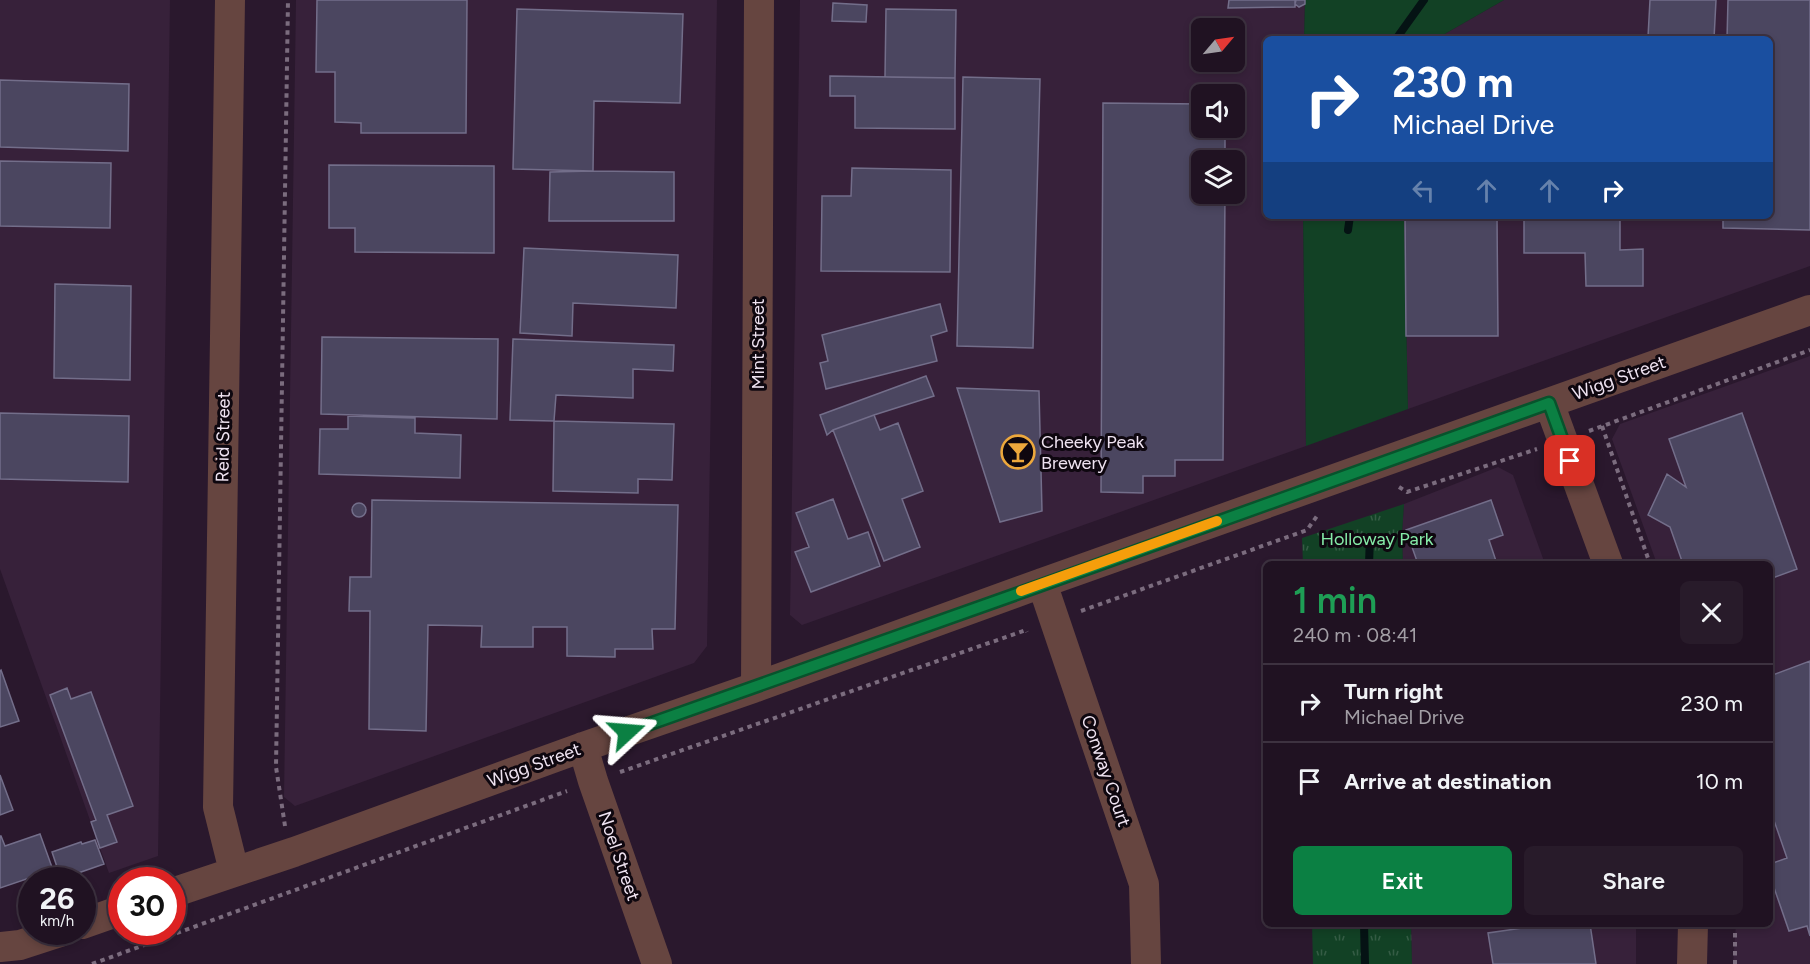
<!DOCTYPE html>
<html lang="en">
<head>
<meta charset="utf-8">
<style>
	:root { --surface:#201222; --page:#281b2a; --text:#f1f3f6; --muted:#a29ea5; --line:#3d3240; --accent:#0b8043 }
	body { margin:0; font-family:Figtree,sans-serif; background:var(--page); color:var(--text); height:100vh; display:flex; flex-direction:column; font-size:22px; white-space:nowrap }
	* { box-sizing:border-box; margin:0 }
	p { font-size:20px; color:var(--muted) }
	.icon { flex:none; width:33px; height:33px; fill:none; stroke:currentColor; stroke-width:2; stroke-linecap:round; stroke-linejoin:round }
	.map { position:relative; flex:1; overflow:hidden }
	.drawer { position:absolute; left:1263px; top:561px; width:510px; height:366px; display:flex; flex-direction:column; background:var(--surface); border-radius:9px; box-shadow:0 3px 9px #0003,0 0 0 2px var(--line) }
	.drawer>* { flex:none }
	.guide { position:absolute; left:1263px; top:36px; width:510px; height:183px; border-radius:9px; box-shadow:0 3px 9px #0003,0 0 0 2px var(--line); background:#1a4fa0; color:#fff; overflow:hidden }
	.needle { width:39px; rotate:61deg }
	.tools { position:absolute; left:1191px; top:18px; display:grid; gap:12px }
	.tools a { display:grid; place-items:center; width:54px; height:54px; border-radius:9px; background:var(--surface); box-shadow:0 3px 9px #0003,0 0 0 2px var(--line); font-size:30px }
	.speed { position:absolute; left:18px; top:867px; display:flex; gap:12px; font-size:30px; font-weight:700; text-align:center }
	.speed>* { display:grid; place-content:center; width:78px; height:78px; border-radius:50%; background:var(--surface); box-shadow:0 3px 9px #0003,0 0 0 2px var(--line); line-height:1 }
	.speed small { font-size:15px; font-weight:400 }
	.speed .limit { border:9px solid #d22; background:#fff; color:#111 }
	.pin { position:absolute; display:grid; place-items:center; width:51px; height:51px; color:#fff; margin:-26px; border-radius:12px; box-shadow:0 3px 9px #0006 }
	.me { position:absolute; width:66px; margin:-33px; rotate:71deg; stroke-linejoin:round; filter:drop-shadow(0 0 4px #0008) }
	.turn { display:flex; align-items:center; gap:21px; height:126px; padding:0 30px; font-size:27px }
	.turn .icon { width:78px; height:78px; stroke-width:2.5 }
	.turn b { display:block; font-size:42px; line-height:51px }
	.lanes { display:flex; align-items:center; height:57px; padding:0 30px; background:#0003; justify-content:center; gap:30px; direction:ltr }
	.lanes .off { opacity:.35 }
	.round { display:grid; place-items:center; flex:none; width:63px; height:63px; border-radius:9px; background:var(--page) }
	.head { display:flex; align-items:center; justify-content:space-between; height:102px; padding:0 30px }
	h1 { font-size:36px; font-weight:600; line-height:45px; color:#1e9e55 }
	.action { display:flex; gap:12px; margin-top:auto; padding:12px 30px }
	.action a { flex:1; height:69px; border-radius:9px; background:var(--accent); color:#fff; font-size:24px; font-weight:600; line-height:69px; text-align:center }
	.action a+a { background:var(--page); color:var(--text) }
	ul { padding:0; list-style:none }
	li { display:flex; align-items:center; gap:18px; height:78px; padding:0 30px; border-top:2px solid var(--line) }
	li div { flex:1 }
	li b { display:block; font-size:22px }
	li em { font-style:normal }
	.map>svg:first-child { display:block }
	.built { fill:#37213a; fill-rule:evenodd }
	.grass { fill:#124125 }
	.park { fill:url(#park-tufts) }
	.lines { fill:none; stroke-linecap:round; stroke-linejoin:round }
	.stream { stroke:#051314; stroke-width:8 }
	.building { fill:#4b4660; stroke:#736e8a; stroke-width:1.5 }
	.path { stroke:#7b6c7e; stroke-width:4; stroke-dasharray:4.5 4.5; stroke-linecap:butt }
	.minor { stroke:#664540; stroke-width:30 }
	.route-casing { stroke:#07532c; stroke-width:15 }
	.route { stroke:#0b8043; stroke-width:10 }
	.slow { stroke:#f59e0b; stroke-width:10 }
	.labels { text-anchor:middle; stroke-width:6; stroke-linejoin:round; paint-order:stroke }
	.street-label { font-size:18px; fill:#efe3f1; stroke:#0e070f }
	.poi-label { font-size:18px; fill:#efe3f1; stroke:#0e070f; text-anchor:start }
	.park-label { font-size:18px; fill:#86eba8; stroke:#0e070f }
</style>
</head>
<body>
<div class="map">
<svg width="1810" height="964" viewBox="0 0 1810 964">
	<defs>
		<pattern id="park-tufts" width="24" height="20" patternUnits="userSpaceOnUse" patternTransform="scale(1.5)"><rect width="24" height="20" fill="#124125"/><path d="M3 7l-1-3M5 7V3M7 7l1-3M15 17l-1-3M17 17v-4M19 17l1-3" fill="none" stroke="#355c45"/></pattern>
	</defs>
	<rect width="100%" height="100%" fill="#2a182d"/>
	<path class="built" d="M0,0H170L158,856L109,873L0,569Z
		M296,0H717L707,646L694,663L295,806L284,797Z
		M800,0H1305L1304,39H1266V216H1303L1306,446L802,625L790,615ZM1202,28H1234V62H1202ZM1202,94H1234V128H1202ZM1202,160H1234V194H1202Z
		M1504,0H1810V266L1408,409L1404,216H1770V39H1436Z
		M1810,356V964H1733L1736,924H1770V564H1657L1612,439L1620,424Z
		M1498,467L1513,475L1545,564H1403L1402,534L1404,504Z
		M1411,924H1636V964H1412Z"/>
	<path class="grass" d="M1305,0H1504L1436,39H1304Z
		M1303,216H1404L1408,409L1306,446Z"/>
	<path class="park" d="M1404,504L1402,534L1403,564H1303L1302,538Z
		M1312,924H1411L1412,964H1313Z"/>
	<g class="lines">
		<path class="stream" d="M1396,39L1424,0
			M1348,230L1350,216
			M1369,564L1370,537
			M1364,924L1365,964"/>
	</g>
	<path class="building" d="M317,0H467L466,133H361V123L335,122V72H316Z
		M1229,0H1295V7L1228,8Z
		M1296,0H1305V4L1299,7L1295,4Z
		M1650,0H1716L1714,39L1648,37Z
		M1728,0H1810V230L1723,228V216H1770V39H1727Z
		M833,3L867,5L866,22L832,21Z
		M517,9L683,14L680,103L594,101L593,171L513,169Z
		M886,9L956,10L955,78L885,77Z
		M830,76L955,78V129L855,128V96H830Z
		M963,77L1040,79L1033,348L957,346Z
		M0,80L129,84L128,151L0,147Z
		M1103,103L1202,104V128H1225V160H1202V194H1225L1223,460H1175V476H1143V493L1101,492Z
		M0,161L111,163L110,228L0,226Z
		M329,165L494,166V253L355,252V228H329Z
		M852,168L951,170L950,272L821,271L822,196H851Z
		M593,171L674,172V221H549L550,172Z
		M1405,216H1497L1498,336H1406Z
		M1524,216H1620V250L1643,249V286H1586L1585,253H1524Z
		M524,248L678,255L676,308L573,303L572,336L520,333Z
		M55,284L131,286L130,380L54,378Z
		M940,304L947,331L931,336L937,361L826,389L820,363L828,361L822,335Z
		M322,337L498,339L497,419L321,414Z
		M513,339L674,345L673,371L633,369V398L556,395L554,421L510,420Z
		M926,376L934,396L874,415L833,430L827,435L820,415Z
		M957,388L1039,391L1042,511L1000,522Z
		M0,413L129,416L128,482L0,479Z
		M1742,413L1797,569L1770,579V564H1683L1670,527L1648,515L1667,474L1686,487L1669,439Z
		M874,415L880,430L898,423L923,491L902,499L920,547L884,561L833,430Z
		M348,416L415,418V433L461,435L460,478L319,474L320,429H348Z
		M554,421L674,424L672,480L638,479V493L553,491Z
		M833,499L848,539L868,532L880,566L811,592L795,552L809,547L796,513Z
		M372,500L678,505L675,629H652L653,649H615V657L567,656V627H533V647H481L482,626L428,625L426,731L369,729L370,611H349L350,577H371Z
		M1491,500L1503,535L1489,540L1497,564H1418L1406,530Z
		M352 510a7 7 0 1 1 14 0a7 7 0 1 1-14 0Z
		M1810,661V936L1807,926L1789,931L1770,876V864L1787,858L1770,809V676Z
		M1,670L19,721L0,727V671Z
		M67,688L71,699L91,692L133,806L107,815L117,842L100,848L91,822L96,820L50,695Z
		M0,775L13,810L0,815Z
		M40,834L53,870L0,888V836H1L5,846Z
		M95,840L104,864L61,879L52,852L81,842L82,844Z
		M1550,924H1590L1596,964H1493L1488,933Z"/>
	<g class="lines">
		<path class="path" d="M1602,426L1650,564
			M1589,431L1810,350
			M1399,487L1407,492L1537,449
			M1081,611L1307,530L1317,516
			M620,772L1026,630L1027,632
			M285,826L276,767L288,0
			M1735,924V964
			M92,964L567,791"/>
		<path class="minor" d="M230,0L218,807L234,871
			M1549,403L1608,564
			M1042,583L1144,884L1146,964
			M756,687L759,0
			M583,747L593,781L657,964
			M172,893L294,852L583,747L756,687L1042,583L1810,310
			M82,924L122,910
			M0,947L20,945L60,932
			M1692,964L1693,924"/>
	</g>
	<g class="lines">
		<defs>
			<path id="route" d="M627,732C935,625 1242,512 1549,403L1570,461"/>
		</defs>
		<use href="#route" class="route-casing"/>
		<use href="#route" class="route"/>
		<path class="slow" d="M1021,591L1217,521"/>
	</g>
	<defs>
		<symbol id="bar-ring" viewBox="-11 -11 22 22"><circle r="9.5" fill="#0e070f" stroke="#eda83c" stroke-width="1.5"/><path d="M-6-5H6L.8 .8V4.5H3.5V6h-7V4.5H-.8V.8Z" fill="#eda83c"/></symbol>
	</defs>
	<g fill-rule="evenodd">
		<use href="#bar-ring" x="999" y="433" width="38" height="38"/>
	</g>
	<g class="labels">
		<g class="street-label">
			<text transform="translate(758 344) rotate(-90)" y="6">Mint Street</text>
			<text transform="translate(1619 378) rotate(-20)" y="6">Wigg Street</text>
			<text transform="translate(223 437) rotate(-89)" y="6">Reid Street</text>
			<text transform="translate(534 765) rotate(-20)" y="6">Wigg Street</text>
			<text transform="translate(1106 771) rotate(71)" y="6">Conway Court</text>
			<text transform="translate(619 856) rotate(71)" y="6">Noel Street</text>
		</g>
		<g class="poi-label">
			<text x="1041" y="448">Cheeky Peak<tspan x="1041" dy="21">Brewery</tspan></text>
		</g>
		<g class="park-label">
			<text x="1377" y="545">Holloway Park</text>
		</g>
	</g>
</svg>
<div class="tools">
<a><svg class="needle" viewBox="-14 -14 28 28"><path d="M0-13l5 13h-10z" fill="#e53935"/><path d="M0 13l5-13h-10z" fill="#a29ea5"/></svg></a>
<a><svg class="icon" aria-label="sound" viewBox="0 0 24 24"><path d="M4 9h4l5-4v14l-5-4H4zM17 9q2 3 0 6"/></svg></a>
<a><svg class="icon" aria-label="layers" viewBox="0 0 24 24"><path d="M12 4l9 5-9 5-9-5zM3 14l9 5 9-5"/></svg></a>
</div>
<div class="speed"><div>26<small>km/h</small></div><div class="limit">30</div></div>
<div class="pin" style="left:1570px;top:461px;background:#d93025"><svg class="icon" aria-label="arrive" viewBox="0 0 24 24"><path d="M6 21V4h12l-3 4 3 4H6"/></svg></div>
<svg class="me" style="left:627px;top:732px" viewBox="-20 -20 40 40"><path d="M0-17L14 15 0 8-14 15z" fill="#0b8043" stroke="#fff" stroke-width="4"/></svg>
<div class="guide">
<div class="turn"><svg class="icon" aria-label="right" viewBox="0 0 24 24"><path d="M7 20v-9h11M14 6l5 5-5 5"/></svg><div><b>230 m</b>Michael Drive</div></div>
<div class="lanes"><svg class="icon off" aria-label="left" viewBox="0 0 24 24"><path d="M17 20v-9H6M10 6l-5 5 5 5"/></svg><svg class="icon off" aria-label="ahead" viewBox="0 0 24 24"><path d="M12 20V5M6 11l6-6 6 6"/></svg><svg class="icon off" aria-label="ahead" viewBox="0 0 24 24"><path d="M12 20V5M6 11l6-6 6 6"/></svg><svg class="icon" aria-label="right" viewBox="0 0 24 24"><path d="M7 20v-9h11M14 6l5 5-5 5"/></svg></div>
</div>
<section class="drawer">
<div class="head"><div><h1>1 min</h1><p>240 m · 08:41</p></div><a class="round"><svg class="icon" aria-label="close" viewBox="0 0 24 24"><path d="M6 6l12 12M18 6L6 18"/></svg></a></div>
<ul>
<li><svg class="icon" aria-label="right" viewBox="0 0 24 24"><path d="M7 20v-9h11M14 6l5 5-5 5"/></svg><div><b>Turn right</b><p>Michael Drive</p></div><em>230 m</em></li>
<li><svg class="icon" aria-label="arrive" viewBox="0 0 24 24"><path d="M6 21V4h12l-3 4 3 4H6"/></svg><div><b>Arrive at destination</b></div><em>10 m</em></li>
</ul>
<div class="action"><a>Exit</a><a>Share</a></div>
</section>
</div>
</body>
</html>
